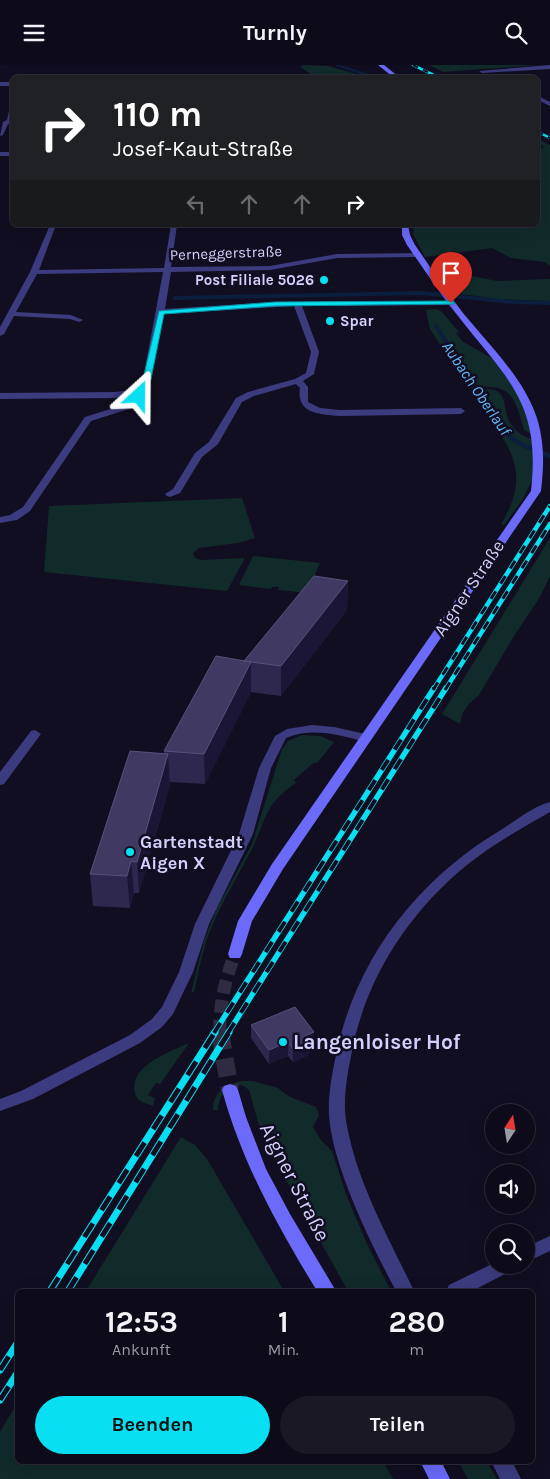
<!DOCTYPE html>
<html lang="de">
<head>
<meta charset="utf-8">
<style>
	:root { --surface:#0d0a19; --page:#1b1826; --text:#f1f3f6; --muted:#9a9aa2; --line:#2d2b38; --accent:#08dff2 }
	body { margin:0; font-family:Karla,sans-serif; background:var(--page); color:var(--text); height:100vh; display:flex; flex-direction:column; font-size:19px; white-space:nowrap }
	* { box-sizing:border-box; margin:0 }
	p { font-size:16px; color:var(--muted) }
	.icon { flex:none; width:28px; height:28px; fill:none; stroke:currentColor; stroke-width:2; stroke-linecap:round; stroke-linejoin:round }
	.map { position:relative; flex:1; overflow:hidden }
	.side { position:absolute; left:15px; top:1224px; width:520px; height:175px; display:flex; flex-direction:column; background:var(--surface); border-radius:8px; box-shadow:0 5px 20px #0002,0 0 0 1px var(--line) }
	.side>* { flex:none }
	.banner { position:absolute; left:10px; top:10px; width:530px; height:152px; border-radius:8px; box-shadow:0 5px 20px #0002,0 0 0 1px var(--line); background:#202124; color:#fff; overflow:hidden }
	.needle { width:32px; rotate:12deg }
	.fabs { position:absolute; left:485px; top:1039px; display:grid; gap:10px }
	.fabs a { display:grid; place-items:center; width:50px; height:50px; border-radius:50%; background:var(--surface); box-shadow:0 5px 20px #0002,0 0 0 1px var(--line); font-size:25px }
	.pin { position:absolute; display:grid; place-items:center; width:42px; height:42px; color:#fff; margin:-51px -21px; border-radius:50% 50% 50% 0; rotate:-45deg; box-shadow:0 0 5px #0007 }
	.pin .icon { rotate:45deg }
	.me { position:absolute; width:55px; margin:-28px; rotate:24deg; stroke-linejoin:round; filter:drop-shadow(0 0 4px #0008) }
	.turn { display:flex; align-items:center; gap:18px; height:105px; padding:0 20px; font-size:22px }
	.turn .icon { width:65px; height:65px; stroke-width:2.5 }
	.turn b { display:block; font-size:35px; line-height:42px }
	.lanes { display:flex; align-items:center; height:48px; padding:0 20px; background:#0003; justify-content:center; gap:25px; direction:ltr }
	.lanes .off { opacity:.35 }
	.eta { display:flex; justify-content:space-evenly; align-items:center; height:85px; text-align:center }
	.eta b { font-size:30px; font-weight:700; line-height:35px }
	.cta { display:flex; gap:10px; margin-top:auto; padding:10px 20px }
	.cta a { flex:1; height:58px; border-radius:30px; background:var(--accent); color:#111; font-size:20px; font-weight:700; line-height:58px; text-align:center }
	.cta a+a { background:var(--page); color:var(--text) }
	header { display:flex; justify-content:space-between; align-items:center; height:65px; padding:0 20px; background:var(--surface); font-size:22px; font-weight:700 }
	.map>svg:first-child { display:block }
	.green { fill:#112b2a }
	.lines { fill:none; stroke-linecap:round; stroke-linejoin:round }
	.stream-far2 { stroke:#0b1e3d; stroke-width:2.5 }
	.stream-far1 { stroke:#0b1e3d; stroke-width:4 }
	.stream { stroke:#0b1e3d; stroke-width:4.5 }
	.secondary-tunnel-far1 { stroke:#2e2b42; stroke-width:13; stroke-dasharray:13 7; stroke-linecap:butt }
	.secondary-tunnel { stroke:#2e2b42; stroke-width:18; stroke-dasharray:18 9; stroke-linecap:butt }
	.street { fill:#3c3b7f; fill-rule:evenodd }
	.secondary { fill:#6b6afa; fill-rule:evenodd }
	.rail-far3-casing { stroke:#08dff2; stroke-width:2.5 }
	.rail-far2-casing { stroke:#08dff2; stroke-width:4.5 }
	.rail-far1-casing { stroke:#08dff2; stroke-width:5.5 }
	.rail-casing { stroke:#08dff2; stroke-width:7 }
	.rail-far3 { stroke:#110e21; stroke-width:2; stroke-dasharray:5.5; stroke-linecap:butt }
	.rail-far2 { stroke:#110e21; stroke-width:3; stroke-dasharray:9; stroke-linecap:butt }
	.rail-far1 { stroke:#110e21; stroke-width:4; stroke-dasharray:12; stroke-linecap:butt }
	.rail { stroke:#110e21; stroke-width:5; stroke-dasharray:16; stroke-linecap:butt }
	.wall { fill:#2e284f }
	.shaded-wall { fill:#1b1635 }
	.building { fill:#403a62; stroke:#57517a }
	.route { fill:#08dff2; stroke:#05919d }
	.poi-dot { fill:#08dff2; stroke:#110e21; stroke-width:2 }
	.labels { text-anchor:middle; stroke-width:5; stroke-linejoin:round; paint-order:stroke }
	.far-street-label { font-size:15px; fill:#d4d0fd; stroke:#110e21 }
	.far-poi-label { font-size:15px; font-weight:bold; fill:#d4d0fd; stroke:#110e21; text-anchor:end }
	.far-water-label { font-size:16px; font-style:italic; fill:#62b7fa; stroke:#110e21 }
	.street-label { font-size:18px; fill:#d4d0fd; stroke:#110e21 }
	.poi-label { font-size:18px; font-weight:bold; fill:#d4d0fd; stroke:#110e21; text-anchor:start }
	.near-poi-label { font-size:21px; font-weight:bold; fill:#d4d0fd; stroke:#110e21; text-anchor:start }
	.near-street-label { font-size:21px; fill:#d4d0fd; stroke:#110e21 }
</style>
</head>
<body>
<header><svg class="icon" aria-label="menu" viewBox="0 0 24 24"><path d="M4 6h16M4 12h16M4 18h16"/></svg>Turnly<svg class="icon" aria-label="search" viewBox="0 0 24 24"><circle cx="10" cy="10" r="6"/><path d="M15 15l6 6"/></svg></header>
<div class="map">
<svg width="550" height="1414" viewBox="0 0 550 1414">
	<rect width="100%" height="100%" fill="#110e21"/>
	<path class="green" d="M303,0L328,1L367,12H314L305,5L300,2Z
		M429,0H537L443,7Z
		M538,74L550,80V201L545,197L511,193L492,183L425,192L413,169L414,160H538V84L544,82L538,77Z
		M472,211L497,216L550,214V236L492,234L478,231L457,229L447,214Z
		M436,244L441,246L459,267L456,268L462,276L493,294L526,330L537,351L540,367L539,401L523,434L504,460H502V458C537,397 500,374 471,326C519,317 495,346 516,365C520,370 527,372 533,375L532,369L524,365C514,328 510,318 469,323L430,264L426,245Z
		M242,433L255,473L238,478L199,483L193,488L195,493L201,495L245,493L227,526L44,507L49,441Z
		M550,473V511L540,532L514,571L479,630L469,639L462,649L460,659L442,649Z
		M253,491L320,498L307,528L278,525L279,522H272L271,524L239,520Z
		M302,670L320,671L334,677L318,697L312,699L294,715L296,718C263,740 267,754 251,786C238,811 223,835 212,861C203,882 199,905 194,927L191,928L204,876L217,843L252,779L282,684L288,676Z
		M189,978L160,1019L156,1018L148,1030L155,1033L153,1041C149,1039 142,1038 139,1035C136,1032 134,1027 134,1024C133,999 170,987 189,978Z
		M241,1016H252L278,1023L288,1031L316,1042L319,1050L313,1062L320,1074L332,1086L346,1129L367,1179L391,1226H348L286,1115L258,1057L249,1025L242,1020C227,1022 219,1029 218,1045H213C213,1027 226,1020 241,1016Z
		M181,1072L195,1080L207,1094L284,1226H86Z
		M17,1338L18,1396H383L393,1414H0V1367Z
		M458,1396H486L497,1414H468Z"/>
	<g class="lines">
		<path class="stream-far2" d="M337,0L374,12"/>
		<path class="stream-far1" d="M175,233L421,228L513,237L550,238
			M436,261L499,360"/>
		<path class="stream" d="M499,359C511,378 529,383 550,391"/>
		<path class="secondary-tunnel-far1" d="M220,968C219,940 225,915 235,889"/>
		<path class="secondary-tunnel" d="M220,967L230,1025"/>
		<path class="street" d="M550,0V4L482,8L479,6Z
			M211,9L213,12H156L159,10Z
			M0,17H12V21H0Z
			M538,31L550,37V41L538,35Z
			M12,44V57L8,59L3,70L0,71L3,57L7,55L9,46Z
			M0,87H12V91H0Z
			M50,160H56L39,205L164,203L171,160H177L171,202L270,201L337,189L421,188V192H418L337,193L270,205L171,207L165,244L275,237L454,236V240H451L302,241L319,287L314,309L303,316L308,322V337L320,343L340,345L461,343L465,346L461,349L340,351C320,349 296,349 300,323L296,319L254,331L242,337L218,379L202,392L180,428L170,432L167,431L165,429L173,424L195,388L209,377L236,333L248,327L295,314L306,308L311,287L294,241L164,249L151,314L141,327L142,335L132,343L91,356L30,446L17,455L0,458V452L10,450L23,442L85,352L126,339L135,333L134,330L115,333L0,334V328L115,327L131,325L139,320L143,314L163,207L37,209L16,247L71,250L83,255L79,257L70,254L14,251L4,269L0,271V262L30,207Z
			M312,660L334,662L370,670L372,673L366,677C339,670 312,662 286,673L271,703L253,769L209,859L193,907L173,949L162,962L140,978L33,1034L0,1046V1034L21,1026L130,970L152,954L162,942L179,907L195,859L239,769L259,703L275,671L287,664Z
			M35,665L41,669L4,719L0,720V707L31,666Z
			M550,737V747C522,763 493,779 467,800C409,847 366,913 352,986C347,1011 342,1037 347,1061C358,1120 389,1173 414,1226H396C372,1181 332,1101 329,1050C328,1030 332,1009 336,990C356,892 419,813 504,763C518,754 534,741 550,737Z
			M550,1171V1186L526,1197V1182Z
			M494,1198V1200H516L513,1205L472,1226H446L449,1220Z
			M491,1396H512L521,1414H500Z"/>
		<path class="secondary" d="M378,0H384L399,12H393Z
			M402,160H408L410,170L415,180C431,203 446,226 463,248C494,286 537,325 542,377C544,393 543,409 541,426L283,804L252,856L242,889L240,893H230L228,889L238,856L272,799L531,426C541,338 508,315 458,251C440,229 424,204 407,180L402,170Z
			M230,1019L236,1021L238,1025L246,1052L266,1104L290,1149L336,1226H317C278,1162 242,1098 222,1025L224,1021Z
			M420,1396H441L450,1414H429Z"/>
		<defs>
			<path id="rail-far3" d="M413,0L438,12
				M538,67L550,73"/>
			<path id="rail-far2" d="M433,625L550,441
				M445,625L550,459"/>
			<path id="rail-far1" d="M214,968L434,623
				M228,968L446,623"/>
			<path id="rail" d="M50,1226L215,967
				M68,1226L229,967
				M0,1305L18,1277
				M0,1335L18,1307"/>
		</defs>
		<use href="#rail-far3" class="rail-far3-casing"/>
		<use href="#rail-far2" class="rail-far2-casing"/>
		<use href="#rail-far1" class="rail-far1-casing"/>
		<use href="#rail" class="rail-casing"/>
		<use href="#rail-far3" class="rail-far3"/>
		<use href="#rail-far2" class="rail-far2"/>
		<use href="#rail-far1" class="rail-far1"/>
		<use href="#rail" class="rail"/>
	</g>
	<path class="wall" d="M348,516L347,545L281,631L251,627L205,719L170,717V720L139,828H134L130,843L93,841L90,809L164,688V686L244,596Z
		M251,960L314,980L310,982L309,990L293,997L288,991L269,999L251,973Z"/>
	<path class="shaded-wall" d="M348,516L347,545L281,631V601Z
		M251,597V627L205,719L204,689Z
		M168,689L170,720L139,828L137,797Z
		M131,796L134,828L130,843L127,811Z
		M314,967V980L310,982L309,990L293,997V984L305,971Z
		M288,977V991L269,999V985Z"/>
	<path class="building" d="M314,511L348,516L281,601L244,596Z
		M216,591L251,597L204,689L164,686Z
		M130,686L168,689L137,797L131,796L127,811L90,809Z
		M295,942L314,967L305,971L310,977L293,984L288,977L269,985L251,960Z"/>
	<path class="route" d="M451,236L455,238L454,239L275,241L164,249L151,314L147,323L141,326L142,332H136L133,326L140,320L143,314L159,246L275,237Z"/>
	<g class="poi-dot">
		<circle cx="324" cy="215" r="5"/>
		<circle cx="330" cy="256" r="5"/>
		<circle cx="130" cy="787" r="5"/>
		<circle cx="283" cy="977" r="5"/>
	</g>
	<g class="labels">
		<g class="far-street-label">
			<text transform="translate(226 188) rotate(-2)" y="5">Perneggerstraße</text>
		</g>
		<g class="far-poi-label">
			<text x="314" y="220">Post Filiale 5026</text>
			<text x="340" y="261" text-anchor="start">Spar</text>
		</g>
		<g class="far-water-label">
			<text transform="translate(477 323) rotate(56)" y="6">Aubach Oberlauf</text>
		</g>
		<g class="street-label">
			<text transform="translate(469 523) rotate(-56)" y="6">Aigner Straße</text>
		</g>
		<g class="poi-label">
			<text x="140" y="783">Gartenstadt<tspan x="140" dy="21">Aigen X</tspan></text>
		</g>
		<g class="near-poi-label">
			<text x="293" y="984">Langenloiser Hof</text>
		</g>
		<g class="near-street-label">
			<text transform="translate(295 1117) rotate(63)" y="7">Aigner Straße</text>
		</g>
	</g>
</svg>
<div class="fabs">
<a><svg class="needle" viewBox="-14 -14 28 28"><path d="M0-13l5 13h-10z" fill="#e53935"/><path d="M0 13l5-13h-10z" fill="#9a9aa2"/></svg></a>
<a><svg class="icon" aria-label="sound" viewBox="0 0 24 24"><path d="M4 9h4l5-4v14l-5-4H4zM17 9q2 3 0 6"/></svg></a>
<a><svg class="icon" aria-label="search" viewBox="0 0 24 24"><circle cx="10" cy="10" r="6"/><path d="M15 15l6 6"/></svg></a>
</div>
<div class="pin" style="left:451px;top:238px;background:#d93025"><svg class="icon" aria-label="arrive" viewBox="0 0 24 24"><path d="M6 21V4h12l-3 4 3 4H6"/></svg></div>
<svg class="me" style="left:139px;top:331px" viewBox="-20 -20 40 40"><path d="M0-17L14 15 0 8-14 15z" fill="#08dff2" stroke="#fff" stroke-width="4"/></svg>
<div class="banner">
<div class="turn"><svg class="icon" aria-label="right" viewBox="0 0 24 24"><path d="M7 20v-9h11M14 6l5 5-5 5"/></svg><div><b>110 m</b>Josef-Kaut-Straße</div></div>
<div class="lanes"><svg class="icon off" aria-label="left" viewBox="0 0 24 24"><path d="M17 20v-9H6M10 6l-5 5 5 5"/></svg><svg class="icon off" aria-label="ahead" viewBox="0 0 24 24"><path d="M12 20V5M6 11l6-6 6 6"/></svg><svg class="icon off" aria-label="ahead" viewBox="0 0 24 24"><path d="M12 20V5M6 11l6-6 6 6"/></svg><svg class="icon" aria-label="right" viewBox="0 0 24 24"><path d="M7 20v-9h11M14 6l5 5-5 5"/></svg></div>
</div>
<section class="side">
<div class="eta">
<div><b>12:53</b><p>Ankunft</p></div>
<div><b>1</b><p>Min.</p></div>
<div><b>280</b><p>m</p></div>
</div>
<div class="cta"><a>Beenden</a><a>Teilen</a></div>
</section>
</div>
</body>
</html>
